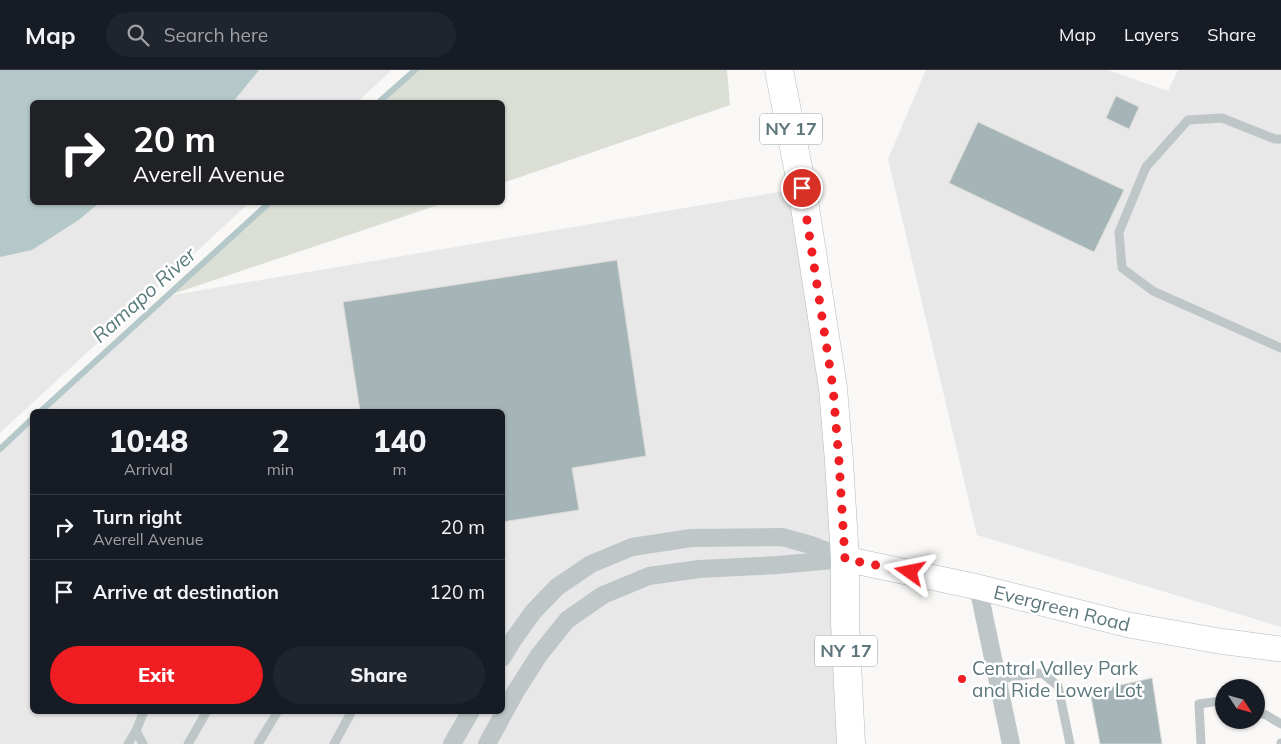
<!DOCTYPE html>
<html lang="en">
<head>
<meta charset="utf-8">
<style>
	:root { --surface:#171b24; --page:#20242c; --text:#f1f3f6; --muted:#9ea1a6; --line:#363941; --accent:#f01e22 }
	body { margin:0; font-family:Mulish,sans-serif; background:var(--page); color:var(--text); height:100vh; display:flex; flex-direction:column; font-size:19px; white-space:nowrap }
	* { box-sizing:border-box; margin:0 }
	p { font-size:16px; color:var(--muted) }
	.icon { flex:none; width:28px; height:28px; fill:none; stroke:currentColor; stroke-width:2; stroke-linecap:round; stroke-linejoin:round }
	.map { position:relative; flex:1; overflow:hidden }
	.sheet { position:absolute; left:30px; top:339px; width:475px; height:305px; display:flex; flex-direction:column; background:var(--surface); border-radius:8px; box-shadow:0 1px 4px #0004 }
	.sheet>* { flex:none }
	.guide { position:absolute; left:30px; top:30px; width:475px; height:105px; border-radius:8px; box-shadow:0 1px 4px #0004; background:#202124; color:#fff; overflow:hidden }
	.needle { width:32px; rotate:126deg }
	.fabs { position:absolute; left:1215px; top:609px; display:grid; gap:10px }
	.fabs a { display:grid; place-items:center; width:50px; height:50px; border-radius:50%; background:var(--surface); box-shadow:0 1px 4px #0004; font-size:25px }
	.pin { position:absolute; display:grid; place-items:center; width:42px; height:42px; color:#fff; margin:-21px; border:2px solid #fff; border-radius:50%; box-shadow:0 1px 5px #0007 }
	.me { position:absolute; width:55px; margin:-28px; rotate:282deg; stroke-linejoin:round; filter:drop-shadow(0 0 4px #0008) }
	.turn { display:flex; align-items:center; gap:18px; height:105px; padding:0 20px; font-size:22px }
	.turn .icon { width:65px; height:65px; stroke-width:2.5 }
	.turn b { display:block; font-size:35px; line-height:42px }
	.eta { display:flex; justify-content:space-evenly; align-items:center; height:85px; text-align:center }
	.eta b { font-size:30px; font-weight:800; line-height:35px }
	.primary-button { display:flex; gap:10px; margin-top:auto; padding:10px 20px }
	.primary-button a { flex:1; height:58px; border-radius:30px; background:var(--accent); color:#fff; font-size:20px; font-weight:800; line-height:58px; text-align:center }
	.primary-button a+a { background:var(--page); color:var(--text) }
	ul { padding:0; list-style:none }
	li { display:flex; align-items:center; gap:15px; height:65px; padding:0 20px; border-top:1px solid var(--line) }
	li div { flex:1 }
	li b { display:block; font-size:19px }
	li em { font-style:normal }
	header { display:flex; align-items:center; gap:30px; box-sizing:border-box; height:70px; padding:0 25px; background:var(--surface); border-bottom:1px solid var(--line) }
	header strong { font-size:24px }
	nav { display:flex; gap:28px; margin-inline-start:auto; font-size:18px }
	.search { width:350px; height:45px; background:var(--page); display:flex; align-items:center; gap:12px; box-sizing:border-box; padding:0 18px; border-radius:28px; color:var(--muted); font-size:19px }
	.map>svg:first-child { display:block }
	.built { fill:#e7e8e7 }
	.green { fill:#daded5 }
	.water { fill:#b5c8c9 }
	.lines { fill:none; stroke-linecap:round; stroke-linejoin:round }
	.stream { stroke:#b5c8c9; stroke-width:6 }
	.building { fill:#a5b4b6; stroke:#dadad8 }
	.secondary-casing { stroke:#b1bbbd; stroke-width:26 }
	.primary-casing { stroke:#b2bbbd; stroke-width:29 }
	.lane { stroke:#bec6c8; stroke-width:9 }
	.street { stroke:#bec6c8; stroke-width:18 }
	.secondary { stroke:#fff; stroke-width:25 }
	.primary { stroke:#fff; stroke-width:28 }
	.route { stroke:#f01e22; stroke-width:9; stroke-dasharray:0 16.2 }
	.poi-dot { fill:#f01e22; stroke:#fff; stroke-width:2 }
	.labels { text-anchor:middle; stroke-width:5; stroke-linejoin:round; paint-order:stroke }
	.shield { fill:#fff; stroke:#8ea0a4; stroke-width:1 }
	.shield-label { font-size:18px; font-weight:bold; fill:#5d777d }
	.street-label { font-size:19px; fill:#5d777d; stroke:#fff }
	.poi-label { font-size:19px; fill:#5d777d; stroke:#fff; text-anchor:start }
	.water-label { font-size:20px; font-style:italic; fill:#5c7c7d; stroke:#fff }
</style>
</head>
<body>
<header>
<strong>Map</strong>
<div class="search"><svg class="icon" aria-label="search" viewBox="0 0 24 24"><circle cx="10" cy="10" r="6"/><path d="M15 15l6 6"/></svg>Search here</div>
<nav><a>Map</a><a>Layers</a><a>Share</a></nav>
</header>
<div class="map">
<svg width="1281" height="674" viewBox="0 0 1281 674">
	<rect width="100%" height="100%" fill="#f9f8f6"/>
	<path class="built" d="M0,0H392L357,32H32V132L249,133L0,363Z
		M926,0H1108L1168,21L1178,0H1281V557L977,465L888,89Z
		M802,118L852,674H0V375L32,346V641H502V341H38L167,226Z"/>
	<path class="green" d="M415,0H727L730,35L503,113L502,32H379Z
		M270,132H444V133L167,226Z"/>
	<path class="water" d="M0,0H259L233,32H32V132L99,133L80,149L32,180L0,187Z"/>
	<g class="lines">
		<path class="stream" d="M379,32L415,0
			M41,341L270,132
			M0,379L32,349"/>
	</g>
	<path class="building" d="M1116,26L1139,37L1129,59L1106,48Z
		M978,52L1124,120L1094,182L949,113Z
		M617,190L646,386L572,398L579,440L502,452V341H360L343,232Z
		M1152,608L1162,674H1100L1090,622Z"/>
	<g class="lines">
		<defs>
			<path id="secondary" d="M845,489L978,517L1129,555L1219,571L1281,579"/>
			<path id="primary" d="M779,0L802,118L833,318L839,391L845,489V553L851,674"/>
		</defs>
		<use href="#secondary" class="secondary-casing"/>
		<use href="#primary" class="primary-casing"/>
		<path class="lane" d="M1281,69H1275L1222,48L1188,50L1146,97L1119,162L1122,198L1153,221L1281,278
			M998,609L1042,603L1058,616L1070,674
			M1256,642L1266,645L1281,654
			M128,674L136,661
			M143,674L136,661L144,641
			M188,674L207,641
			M258,674L278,641
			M334,674L352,641
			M1201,674L1199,634L1220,631L1224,632
			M1281,674V673"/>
		<path class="street" d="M978,517L1011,674
			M502,588L513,570L533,542L557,517L591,494L632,477L691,468L782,467L811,475L842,487
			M452,674L471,641
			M487,674L516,621L539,585L567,550L603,525L649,506L699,499L777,495L845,489"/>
		<use href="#secondary" class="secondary"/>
		<use href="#primary" class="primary"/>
	</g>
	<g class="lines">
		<path class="route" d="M802,118L833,318L839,391L845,489L910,502"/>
	</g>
	<circle class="poi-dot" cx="962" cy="609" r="5"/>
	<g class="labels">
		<g class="shield">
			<rect x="760" y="43.5" width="62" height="31" rx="4"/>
			<rect x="815" y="565.5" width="62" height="31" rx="4"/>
		</g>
		<g class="shield-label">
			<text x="791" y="65">NY 17</text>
			<text x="846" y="587">NY 17</text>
		</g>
		<g class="street-label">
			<text transform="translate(1062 538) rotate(14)" y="7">Evergreen Road</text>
		</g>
		<g class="poi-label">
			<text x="972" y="605">Central Valley Park<tspan x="972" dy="22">and Ride Lower Lot</tspan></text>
		</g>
		<g class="water-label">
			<text transform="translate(144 225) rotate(-42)" y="7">Ramapo River</text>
		</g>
	</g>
</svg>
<div class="fabs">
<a><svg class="needle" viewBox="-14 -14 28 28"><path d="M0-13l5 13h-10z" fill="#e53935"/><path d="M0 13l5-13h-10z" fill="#9ea1a6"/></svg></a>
</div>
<div class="pin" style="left:802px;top:118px;background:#d93025"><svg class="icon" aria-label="arrive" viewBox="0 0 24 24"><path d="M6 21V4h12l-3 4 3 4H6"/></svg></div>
<svg class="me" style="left:910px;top:502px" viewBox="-20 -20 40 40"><path d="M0-17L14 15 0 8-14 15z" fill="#f01e22" stroke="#fff" stroke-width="4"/></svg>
<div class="guide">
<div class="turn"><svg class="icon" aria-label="right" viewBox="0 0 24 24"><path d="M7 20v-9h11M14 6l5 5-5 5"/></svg><div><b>20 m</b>Averell Avenue</div></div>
</div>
<section class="sheet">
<div class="eta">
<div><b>10:48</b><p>Arrival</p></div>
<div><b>2</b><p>min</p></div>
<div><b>140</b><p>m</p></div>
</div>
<ul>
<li><svg class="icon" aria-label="right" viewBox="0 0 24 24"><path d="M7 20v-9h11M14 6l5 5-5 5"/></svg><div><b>Turn right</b><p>Averell Avenue</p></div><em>20 m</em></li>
<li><svg class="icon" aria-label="arrive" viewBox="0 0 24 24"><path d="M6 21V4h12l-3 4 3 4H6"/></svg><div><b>Arrive at destination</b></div><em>120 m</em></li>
</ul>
<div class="primary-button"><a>Exit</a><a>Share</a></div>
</section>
</div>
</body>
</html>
